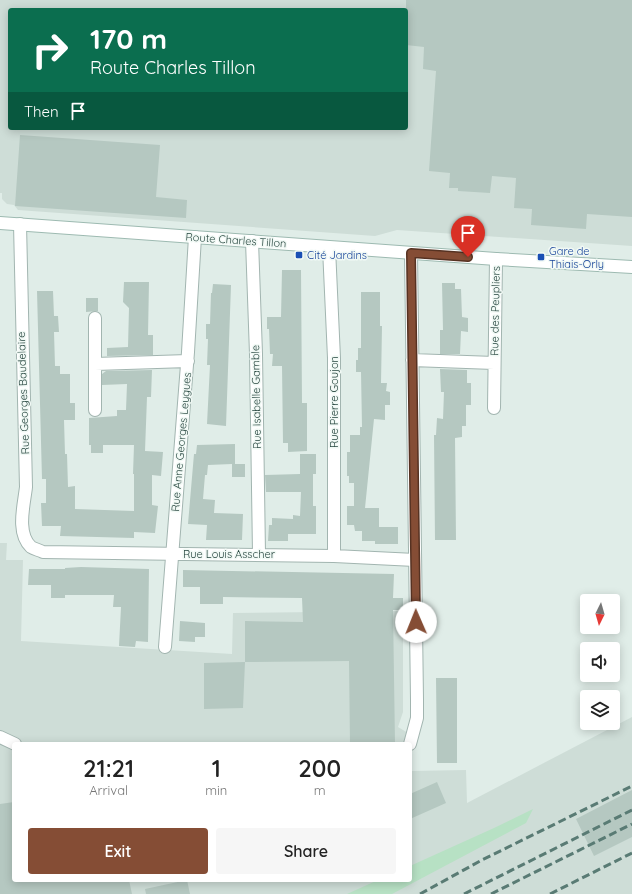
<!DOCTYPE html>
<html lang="en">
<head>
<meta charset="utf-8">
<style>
	:root { --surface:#fff; --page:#f6f6f6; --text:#222; --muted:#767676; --accent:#854d35 }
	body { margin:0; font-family:Quicksand,sans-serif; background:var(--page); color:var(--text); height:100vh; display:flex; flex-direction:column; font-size:15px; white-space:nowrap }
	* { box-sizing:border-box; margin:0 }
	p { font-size:13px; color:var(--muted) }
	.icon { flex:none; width:22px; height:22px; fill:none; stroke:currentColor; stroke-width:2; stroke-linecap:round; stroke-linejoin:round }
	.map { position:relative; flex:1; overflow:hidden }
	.panel { position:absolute; left:12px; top:742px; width:400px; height:140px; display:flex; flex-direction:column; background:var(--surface); border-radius:4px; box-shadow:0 2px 10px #0003 }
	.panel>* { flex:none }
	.guide { position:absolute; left:8px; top:8px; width:400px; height:122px; border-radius:4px; box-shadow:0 2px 10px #0003; background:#0b6e4f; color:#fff; overflow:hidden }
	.needle { width:26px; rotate:185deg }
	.tools { position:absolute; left:580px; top:594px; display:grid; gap:8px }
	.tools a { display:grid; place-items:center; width:40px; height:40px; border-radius:4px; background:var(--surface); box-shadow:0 2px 10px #0003; font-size:20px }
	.pin { position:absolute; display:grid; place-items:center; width:34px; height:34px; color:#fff; margin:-41px -17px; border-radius:50% 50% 50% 0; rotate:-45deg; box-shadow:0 0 4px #0007 }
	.pin .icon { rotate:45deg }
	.me { position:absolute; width:44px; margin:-22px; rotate:359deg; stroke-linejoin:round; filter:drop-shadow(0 0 3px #0008) }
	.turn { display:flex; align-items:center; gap:14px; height:84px; padding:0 16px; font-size:18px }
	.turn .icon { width:52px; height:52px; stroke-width:2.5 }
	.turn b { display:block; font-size:28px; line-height:34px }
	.then { display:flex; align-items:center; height:38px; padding:0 16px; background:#0003; gap:8px; font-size:15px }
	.eta { display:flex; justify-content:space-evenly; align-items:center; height:68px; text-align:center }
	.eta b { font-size:24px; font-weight:600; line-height:28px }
	.action { display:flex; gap:8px; margin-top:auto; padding:8px 16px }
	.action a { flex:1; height:46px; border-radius:4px; background:var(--accent); color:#fff; font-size:16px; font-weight:600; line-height:46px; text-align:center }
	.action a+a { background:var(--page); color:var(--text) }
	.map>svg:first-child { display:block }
	.built { fill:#ceddd7; fill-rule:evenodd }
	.green { fill:#b7e1c4 }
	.building { fill:#b5c8c1 }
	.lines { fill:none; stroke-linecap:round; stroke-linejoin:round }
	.minor-casing { stroke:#a2b5b0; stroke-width:14 }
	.secondary-casing { stroke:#9dbab1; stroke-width:14 }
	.minor { stroke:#fff; stroke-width:12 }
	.secondary { stroke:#fff; stroke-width:12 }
	.rail { stroke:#597b74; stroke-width:3; stroke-dasharray:8 4; stroke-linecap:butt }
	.route-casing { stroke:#563222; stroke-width:10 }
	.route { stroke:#854d35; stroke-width:7 }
	.transit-dot { fill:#1a4fb4; stroke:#f1f9f5; stroke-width:1.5 }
	.labels { text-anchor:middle; stroke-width:3; stroke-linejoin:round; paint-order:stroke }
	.street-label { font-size:11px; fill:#1f3f38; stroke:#f1f9f5 }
	.transit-label { font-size:11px; fill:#164399; stroke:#f1f9f5; text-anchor:start }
</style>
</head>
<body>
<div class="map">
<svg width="632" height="894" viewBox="0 0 632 894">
	<rect width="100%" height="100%" fill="#e0ede8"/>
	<path class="built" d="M0,0H632V246L397,230L375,236L18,210L14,205L7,204L2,199V193H0ZM10,10H406V128H10Z
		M0,543H7L6,560H23L21,641L232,654L233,613L403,611V712L398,727L418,739L411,751L412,771L466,770L467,803L632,717V894H0ZM14,744H410V880H14Z"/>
	<path class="green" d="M533,809L526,823L392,894H347L378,880H410V866L494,828Z"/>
	<path class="building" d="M406,0H632V217L587,214L586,229L531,225L532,209L514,208L516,178L492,176L490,193L458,191V188H449L450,173L429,171L436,71L423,69L424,47L406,45Z
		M20,135L160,145L156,197L187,200L186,218L15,206Z
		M282,270H301L302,403H307V451L288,452V443H283L282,366H272L273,354H270L269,329H267V317H281Z
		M124,282H149L148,335H153V355L107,356V348L128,347L129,308L123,302Z
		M442,283H455V289H461L462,317L468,318V332L461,331L460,354H440V330H443Z
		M213,284L231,285L226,426L207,424L210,365H207L208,339H206V324H210L211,293H212Z
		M37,291H53L54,316H58L59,332H54L55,366H60V374H70V403H75V420H64L65,454H67L68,487L75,486V509L134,511V474H133L134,445H103V453H91V445H89V418L117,416V410H126L127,384L102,385V374L106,371L152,370L151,397H147L145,451L163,452L161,476L152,475V505L158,506L155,533L134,532V538L60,536L61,526H42L41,503H46V479H42Z
		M361,292H380V326H382L381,383H387L386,391L390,392V405H385V420L374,419L365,508H379V527H398V544H375V541H362V531H355L354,525H347V506H354V483H349V476H347V452H350V435H360V427H362L361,372H356V360H358V348H361Z
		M86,298H98V311L86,312Z
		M440,369L467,370V383H471V405H466V426H462V437L455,438L456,540H435L434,435H436L437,418L443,419L444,392H441Z
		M235,444V464H245V477H232V464L208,465L207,475H205L203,499L215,500L214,513L243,514L242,540H206L207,525L188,524L194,454H196L197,445Z
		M300,454H316V474H313V506H316V534H288V541H268L269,525H272V518L293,519V515L300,516L301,492H266L265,475L300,474Z
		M81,567L149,569L148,642L136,641L135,647L119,646L121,607H113L114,595H65V598H51V585H28L29,569H65V568Z
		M183,570L394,574L393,598H403V610H393L395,744H350L349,661L245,662L243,708L204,709V663L245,662V621L303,622L302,598L223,597V604H200V587H183Z
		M180,621L205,623V637H195V642L179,641Z
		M436,678H457V763H437Z
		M437,782L446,803L410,819V794Z
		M632,790V837L594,856L576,819Z
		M14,802V880H129L132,894H0V804Z
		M187,880L190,894H146L145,889Z"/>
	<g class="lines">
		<defs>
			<path id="minor" d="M20,224L26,487C24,505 16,533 31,547C34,549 39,550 43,552L334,556L415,560
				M252,241L256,354L259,554
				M329,248L334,358V556
				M412,360L494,363
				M95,364L188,361
				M494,408L496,259
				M95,410V318
				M165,647L188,352L195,237
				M0,737L15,744
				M410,744L417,718V700L411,253"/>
			<path id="secondary" d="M0,223L496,259L632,267"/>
		</defs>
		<use href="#minor" class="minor-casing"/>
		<use href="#secondary" class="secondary-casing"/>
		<use href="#minor" class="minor"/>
		<use href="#secondary" class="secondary"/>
		<path class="rail" d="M420,894L482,860L632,786
			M464,894L632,810
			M491,894L632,824
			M550,894L632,853"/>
	</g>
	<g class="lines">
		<defs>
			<path id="route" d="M416,622L411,253L468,257"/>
		</defs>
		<use href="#route" class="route-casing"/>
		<use href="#route" class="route"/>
	</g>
	<g class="transit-dot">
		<rect x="295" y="251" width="8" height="8" rx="2"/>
		<rect x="537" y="253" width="8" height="8" rx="2"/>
	</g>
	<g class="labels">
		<g class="street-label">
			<text transform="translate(236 240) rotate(4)" y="4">Route Charles Tillon</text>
			<text transform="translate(495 311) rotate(-89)" y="4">Rue des Peupliers</text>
			<text transform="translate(23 393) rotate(-92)" y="4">Rue Georges Baudelaire</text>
			<text transform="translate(256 397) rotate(-91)" y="4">Rue Isabelle Gamble</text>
			<text transform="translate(334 402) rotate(-90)" y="4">Rue Pierre Goujon</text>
			<text transform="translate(181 442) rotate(-85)" y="4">Rue Anne Georges Leygues</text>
			<text x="229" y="558">Rue Louis Asscher</text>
		</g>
		<g class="transit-label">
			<text x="549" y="255">Gare de<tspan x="549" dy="13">Thiais-Orly</tspan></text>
			<text x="307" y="259">Cité Jardins</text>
		</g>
	</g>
</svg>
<div class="tools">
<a><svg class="needle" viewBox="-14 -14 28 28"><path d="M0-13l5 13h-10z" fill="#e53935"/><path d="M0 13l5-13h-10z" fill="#767676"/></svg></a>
<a><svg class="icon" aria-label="sound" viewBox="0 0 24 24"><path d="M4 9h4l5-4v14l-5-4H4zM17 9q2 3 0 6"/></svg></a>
<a><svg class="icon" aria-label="layers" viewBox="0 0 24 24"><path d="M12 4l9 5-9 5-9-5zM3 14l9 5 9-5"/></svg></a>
</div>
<div class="pin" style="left:468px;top:257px;background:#d93025"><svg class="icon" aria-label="arrive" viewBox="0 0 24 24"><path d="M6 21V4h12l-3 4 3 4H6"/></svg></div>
<svg class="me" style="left:416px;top:622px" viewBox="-20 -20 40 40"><circle r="19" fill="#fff"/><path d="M0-13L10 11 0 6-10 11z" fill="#854d35"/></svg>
<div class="guide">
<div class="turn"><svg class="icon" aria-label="right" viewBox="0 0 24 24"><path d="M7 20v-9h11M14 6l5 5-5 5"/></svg><div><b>170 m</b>Route Charles Tillon</div></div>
<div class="then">Then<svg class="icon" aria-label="arrive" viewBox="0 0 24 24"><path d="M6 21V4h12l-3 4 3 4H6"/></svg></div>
</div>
<section class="panel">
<div class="eta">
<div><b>21:21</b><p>Arrival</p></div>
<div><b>1</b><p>min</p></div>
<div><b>200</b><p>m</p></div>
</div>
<div class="action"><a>Exit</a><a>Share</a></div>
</section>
</div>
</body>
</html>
